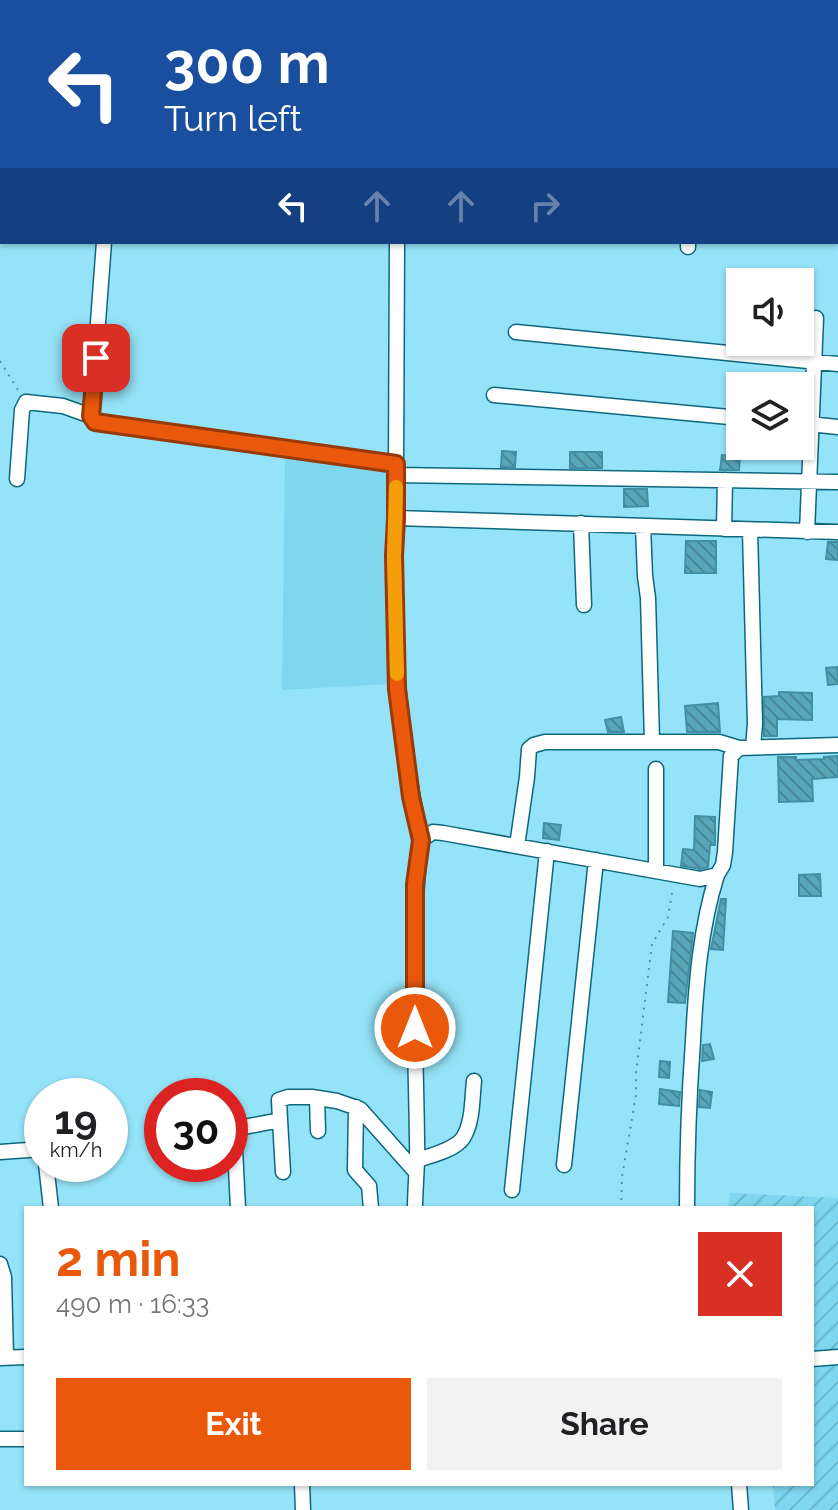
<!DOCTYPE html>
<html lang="en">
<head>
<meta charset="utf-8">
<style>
	:root { --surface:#fff; --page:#f2f2f2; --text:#202124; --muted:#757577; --accent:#ea580c }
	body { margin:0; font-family:Raleway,sans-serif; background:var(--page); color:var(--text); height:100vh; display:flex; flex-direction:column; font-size:30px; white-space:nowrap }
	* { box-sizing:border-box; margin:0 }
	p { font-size:26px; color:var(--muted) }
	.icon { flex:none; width:44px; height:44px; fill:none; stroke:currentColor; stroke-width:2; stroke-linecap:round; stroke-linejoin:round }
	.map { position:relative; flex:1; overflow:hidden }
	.sheet { position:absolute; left:24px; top:1206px; width:790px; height:280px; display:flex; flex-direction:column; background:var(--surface); border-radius:0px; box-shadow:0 2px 6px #0004 }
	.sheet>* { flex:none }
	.top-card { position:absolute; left:0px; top:0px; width:838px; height:244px; box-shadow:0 2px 6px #0004; background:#1a4fa0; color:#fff; overflow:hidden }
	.controls { position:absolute; left:726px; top:268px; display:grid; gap:16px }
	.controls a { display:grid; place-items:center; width:88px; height:88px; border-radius:0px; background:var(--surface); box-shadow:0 2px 6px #0004; font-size:40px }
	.speed { position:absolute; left:24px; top:1078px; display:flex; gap:16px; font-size:40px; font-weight:700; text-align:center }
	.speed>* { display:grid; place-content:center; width:104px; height:104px; border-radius:50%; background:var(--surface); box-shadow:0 2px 6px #0004; line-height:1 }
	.speed small { font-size:20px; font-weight:400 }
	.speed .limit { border:12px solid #d22; background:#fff; color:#111 }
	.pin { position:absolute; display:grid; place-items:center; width:68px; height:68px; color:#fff; margin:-34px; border-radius:16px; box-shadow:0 4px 12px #0006 }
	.me { position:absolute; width:88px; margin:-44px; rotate:0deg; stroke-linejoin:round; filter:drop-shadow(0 0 6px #0008) }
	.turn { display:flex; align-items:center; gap:28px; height:168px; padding:0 32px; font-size:36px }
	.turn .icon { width:104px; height:104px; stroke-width:2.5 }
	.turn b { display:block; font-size:56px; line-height:68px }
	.lanes { display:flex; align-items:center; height:76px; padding:0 32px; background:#0003; justify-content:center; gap:40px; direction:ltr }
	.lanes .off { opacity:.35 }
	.round { display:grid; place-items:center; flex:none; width:84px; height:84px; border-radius:0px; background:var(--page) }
	.headline { display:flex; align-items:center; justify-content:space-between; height:136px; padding:0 32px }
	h1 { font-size:48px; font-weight:700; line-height:60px; color:var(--accent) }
	.cta { display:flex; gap:16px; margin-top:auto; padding:16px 32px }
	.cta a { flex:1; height:92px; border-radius:0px; background:var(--accent); color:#fff; font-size:32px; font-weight:700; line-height:92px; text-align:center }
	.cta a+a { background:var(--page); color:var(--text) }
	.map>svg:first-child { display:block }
	.built { fill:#7ed7ef }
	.industrial { fill:url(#industrial-furrows) }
	.building { fill:url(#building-back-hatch); stroke:#418fa3; stroke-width:2 }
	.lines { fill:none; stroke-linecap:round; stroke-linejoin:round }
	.minor-casing { stroke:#0d687b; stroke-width:17 }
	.path { stroke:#5892a1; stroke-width:2; stroke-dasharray:2 6; stroke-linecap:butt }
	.minor { stroke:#fff; stroke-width:14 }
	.route-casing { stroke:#983908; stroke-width:20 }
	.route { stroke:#ea580c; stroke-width:14 }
	.slow { stroke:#f59e0b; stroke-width:14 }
</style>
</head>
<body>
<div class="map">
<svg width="838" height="1510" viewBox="0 0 838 1510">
	<defs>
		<pattern id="industrial-furrows" width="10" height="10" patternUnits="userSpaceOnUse" patternTransform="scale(2)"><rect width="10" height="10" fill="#7ed7ef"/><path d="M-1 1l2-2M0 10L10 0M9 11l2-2" fill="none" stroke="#6cb9ce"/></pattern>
		<pattern id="building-back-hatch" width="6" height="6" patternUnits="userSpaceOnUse" patternTransform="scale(2)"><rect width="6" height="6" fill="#58a6ba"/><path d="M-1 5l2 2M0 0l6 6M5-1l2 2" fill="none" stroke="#478898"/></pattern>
	</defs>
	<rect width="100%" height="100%" fill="#95e3f8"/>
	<path class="built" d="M285,452L387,469L390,684L282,690Z"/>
	<path class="industrial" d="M730,1193L838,1198V1510H775L773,1484H812V1208H728Z"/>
	<path class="building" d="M502,451L516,452L515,467H501Z
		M570,452H602V468H570Z
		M722,455L740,457L739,470H720Z
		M624,489H647L648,506L624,507Z
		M686,541H716V573H685Z
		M828,542H838V560L826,559Z
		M838,667V684L828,685L826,668Z
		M779,692L812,693V720L777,719V736H764V697L779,696Z
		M718,703L720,732H687L685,706Z
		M621,717L624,732H608L605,720Z
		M838,756V777L812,779L813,801L779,802L778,757H796V760L824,759V757Z
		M695,816L715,817V845H710L708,867L700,869L681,866L683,849L694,850Z
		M544,823L561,825L559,840L543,838Z
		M820,874L821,896H799V875Z
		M721,899H726L723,950L711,949Z
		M673,931L693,933L685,1003L668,1002Z
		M710,1044L714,1059L702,1061L703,1045Z
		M660,1061L670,1062L669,1078L659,1077Z
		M660,1089L680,1092L679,1106L659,1104Z
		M700,1090L712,1092L710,1108L699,1107Z"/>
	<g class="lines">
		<defs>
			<path id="minor" d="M122,2V0
				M409,2V0
				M836,16H838
				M836,154H838
				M104,242L91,416L95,422L396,464
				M688,247V242
				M516,332L838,364
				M494,395L740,418
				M800,423L838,427
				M396,470L397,242
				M17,479L22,410L26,402L63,406L91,416
				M396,518V475L838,482
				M581,523L584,605
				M643,526L645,576L648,598L652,741
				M724,529L725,480
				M750,530L755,724L753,747
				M807,532L816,318
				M421,840C398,735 390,626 396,518L838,532
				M517,846L527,777L529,749L534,745L545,742H719L739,748
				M656,871V769
				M317,1098L318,1131
				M356,1107L355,1170L369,1186L371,1208
				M280,1120L283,1172
				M0,1152L42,1149
				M417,1160C430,1156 455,1150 463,1138C473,1123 472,1098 474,1081
				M46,1164L51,1208
				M564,1165L596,860
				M512,1190L547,851
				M238,1208L234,1129L280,1120L279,1100L288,1097H312L337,1101L360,1109L415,1171
				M415,1208C415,1186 418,1163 417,1141C416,1041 409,940 421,840L433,832L443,833L700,879L717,875L723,865L725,852L731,756L739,748L838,745
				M687,1208C687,1152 689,1096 693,1041C696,985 700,929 717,875
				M0,1264L4,1277L6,1357
				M0,1358L26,1357
				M812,1359L838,1357
				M0,1439H26
				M302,1484L303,1510
				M739,1484L741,1510"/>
		</defs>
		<use href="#minor" class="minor-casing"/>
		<path class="path" d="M0,38H2
			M0,361L18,390
			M621,1208L622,1177L636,1095V1073L652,944L668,917L673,887"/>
		<use href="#minor" class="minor"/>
	</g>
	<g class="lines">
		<defs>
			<path id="route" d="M96,358L91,416L95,422L396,464V518L394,556L397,689L411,797L421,840L415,884V1028"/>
		</defs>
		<use href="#route" class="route-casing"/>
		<use href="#route" class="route"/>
		<path class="slow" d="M396,487L394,556L397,674"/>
	</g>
</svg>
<div class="controls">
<a><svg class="icon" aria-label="sound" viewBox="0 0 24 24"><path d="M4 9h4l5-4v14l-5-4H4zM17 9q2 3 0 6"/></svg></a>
<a><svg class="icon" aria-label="layers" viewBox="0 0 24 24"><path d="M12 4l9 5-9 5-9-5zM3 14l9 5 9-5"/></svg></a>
</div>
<div class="speed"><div>19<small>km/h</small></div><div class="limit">30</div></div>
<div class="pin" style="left:96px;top:358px;background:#d93025"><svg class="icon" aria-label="arrive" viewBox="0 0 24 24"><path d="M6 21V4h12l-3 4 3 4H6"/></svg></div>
<svg class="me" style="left:415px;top:1028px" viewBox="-20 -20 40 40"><circle r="17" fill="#ea580c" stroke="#fff" stroke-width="3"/><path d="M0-11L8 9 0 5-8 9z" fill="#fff"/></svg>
<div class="top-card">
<div class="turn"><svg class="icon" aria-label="left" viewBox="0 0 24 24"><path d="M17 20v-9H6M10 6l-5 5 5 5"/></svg><div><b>300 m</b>Turn left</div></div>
<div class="lanes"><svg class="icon" aria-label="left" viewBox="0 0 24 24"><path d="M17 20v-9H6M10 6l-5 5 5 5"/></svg><svg class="icon off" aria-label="ahead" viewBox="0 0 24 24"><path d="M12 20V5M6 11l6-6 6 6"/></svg><svg class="icon off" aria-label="ahead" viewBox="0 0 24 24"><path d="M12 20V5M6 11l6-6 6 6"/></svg><svg class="icon off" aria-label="right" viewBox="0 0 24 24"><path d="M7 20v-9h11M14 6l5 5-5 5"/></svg></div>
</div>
<section class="sheet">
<div class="headline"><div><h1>2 min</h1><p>490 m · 16:33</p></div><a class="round" style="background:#d93025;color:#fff"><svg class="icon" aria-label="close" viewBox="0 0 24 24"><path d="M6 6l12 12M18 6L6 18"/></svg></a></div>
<div class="cta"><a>Exit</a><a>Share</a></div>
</section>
</div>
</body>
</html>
